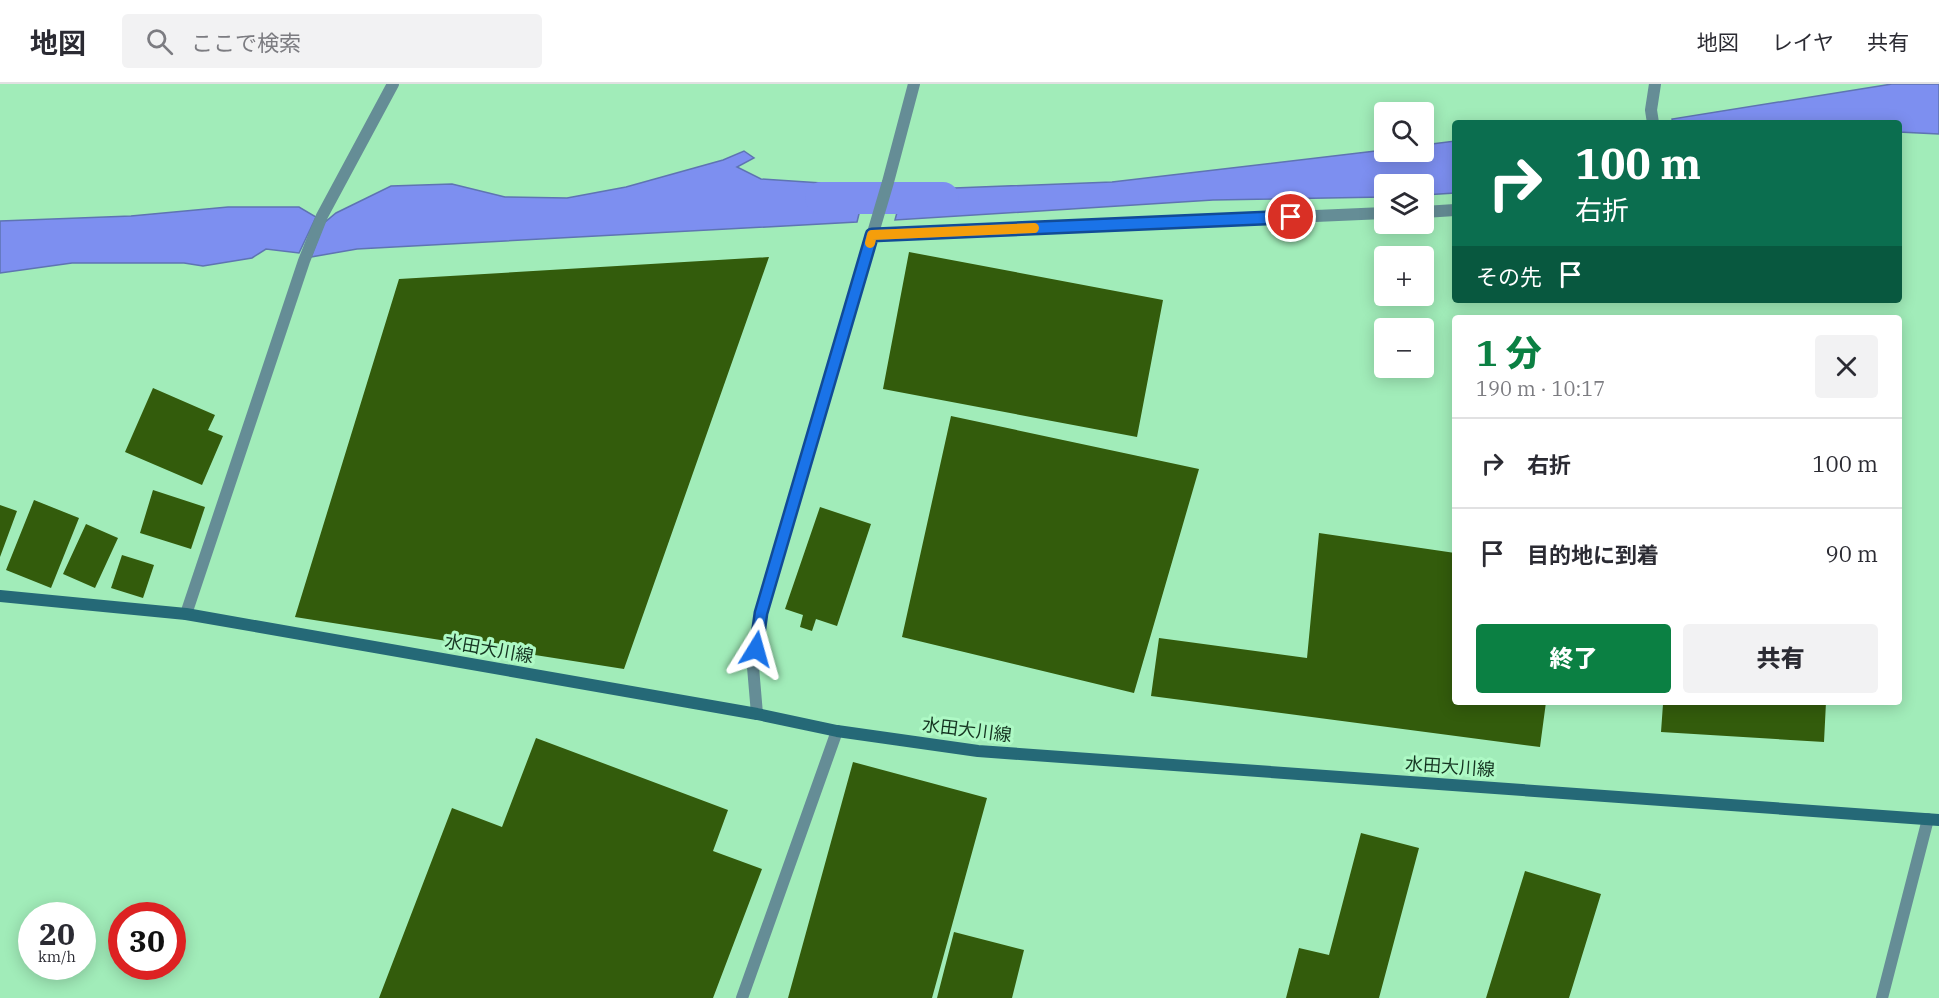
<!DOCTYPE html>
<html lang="ja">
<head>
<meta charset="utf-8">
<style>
	:root { --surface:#fff; --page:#f2f2f3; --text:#2b2b33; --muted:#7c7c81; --line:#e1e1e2; --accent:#0b8043 }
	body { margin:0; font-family:"IBM Plex Serif","Noto Sans JP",serif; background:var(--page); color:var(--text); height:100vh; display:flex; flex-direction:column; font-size:22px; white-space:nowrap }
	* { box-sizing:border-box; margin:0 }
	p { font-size:20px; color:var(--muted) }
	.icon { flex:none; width:33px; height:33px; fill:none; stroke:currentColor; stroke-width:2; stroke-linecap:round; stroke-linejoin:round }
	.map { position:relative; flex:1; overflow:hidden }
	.side { position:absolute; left:1452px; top:231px; width:450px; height:390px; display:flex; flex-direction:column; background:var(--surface); border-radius:6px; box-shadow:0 3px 15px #0003 }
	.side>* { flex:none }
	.top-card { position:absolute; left:1452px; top:36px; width:450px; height:183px; border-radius:6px; box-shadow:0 3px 15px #0003; background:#0b6e4f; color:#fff; overflow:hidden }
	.tools { position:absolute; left:1374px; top:18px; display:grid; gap:12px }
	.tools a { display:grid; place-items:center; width:60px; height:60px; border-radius:6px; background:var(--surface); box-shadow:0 3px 15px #0003; font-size:30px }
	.speed { position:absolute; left:18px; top:818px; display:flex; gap:12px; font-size:30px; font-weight:700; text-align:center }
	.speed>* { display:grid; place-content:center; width:78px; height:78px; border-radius:50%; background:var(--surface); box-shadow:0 3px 15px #0003; line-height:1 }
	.speed small { font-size:15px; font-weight:400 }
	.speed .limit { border:9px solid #d22; background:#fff; color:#111 }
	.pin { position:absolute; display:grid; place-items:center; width:51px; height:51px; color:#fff; margin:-26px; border:3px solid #fff; border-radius:50%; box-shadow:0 2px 6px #0007 }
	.me { position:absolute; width:66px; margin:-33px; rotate:8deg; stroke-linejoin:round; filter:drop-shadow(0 0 4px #0008) }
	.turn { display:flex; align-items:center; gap:21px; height:126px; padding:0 24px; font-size:27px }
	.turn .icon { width:78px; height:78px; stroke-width:2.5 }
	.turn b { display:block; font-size:42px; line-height:51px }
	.then { display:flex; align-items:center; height:57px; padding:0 24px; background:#0003; gap:12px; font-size:22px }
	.round { display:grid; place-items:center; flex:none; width:63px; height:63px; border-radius:6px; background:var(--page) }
	.summary { display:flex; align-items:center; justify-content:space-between; height:102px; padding:0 24px }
	h1 { font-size:36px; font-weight:800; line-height:45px; color:var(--accent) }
	.primary-button { display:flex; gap:12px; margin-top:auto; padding:12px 24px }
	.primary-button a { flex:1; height:69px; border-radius:6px; background:var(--accent); color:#fff; font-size:24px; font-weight:800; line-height:69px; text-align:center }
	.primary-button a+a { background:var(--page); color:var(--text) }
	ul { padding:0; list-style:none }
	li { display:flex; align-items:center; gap:18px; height:90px; padding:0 24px; border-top:2px solid var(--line) }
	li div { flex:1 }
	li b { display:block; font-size:22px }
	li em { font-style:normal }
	header { display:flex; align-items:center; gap:36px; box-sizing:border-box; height:84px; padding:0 30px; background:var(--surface); border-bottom:2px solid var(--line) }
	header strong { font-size:28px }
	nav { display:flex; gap:33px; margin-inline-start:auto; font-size:21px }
	.search { width:420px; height:54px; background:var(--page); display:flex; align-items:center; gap:15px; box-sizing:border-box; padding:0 21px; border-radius:6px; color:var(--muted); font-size:22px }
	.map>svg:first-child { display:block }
	.water { fill:#7d8ff0; stroke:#5e74b2; stroke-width:1.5 }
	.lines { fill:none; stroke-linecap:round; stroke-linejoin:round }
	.canal { stroke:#7d8ff0; stroke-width:32 }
	.building { fill:#335c0c }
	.street { stroke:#658d96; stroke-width:12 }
	.secondary { stroke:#256977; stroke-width:12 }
	.route-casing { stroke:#114b97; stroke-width:15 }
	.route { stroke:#1a73e8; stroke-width:10 }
	.slow { stroke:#f59e0b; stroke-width:10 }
	.labels { text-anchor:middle; stroke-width:6; stroke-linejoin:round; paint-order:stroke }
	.street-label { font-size:18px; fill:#153421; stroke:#aef9c5 }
</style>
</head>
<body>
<header>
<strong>地図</strong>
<div class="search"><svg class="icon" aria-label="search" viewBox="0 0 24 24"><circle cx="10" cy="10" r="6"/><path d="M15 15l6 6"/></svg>ここで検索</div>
<nav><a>地図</a><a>レイヤ</a><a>共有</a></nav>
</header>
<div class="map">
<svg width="1939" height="914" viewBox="0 0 1939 914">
	<rect width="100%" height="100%" fill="#a1ecb9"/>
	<path class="water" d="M1892,0H1939V50L1899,48V39H1673L1672,35Z
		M1455,57V109L1424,111V100H1384V113L1213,116L895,136L903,106L1112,98L1384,66L1424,68V61Z
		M744,67L754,74L737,83L761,95L866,102L857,138L357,165L311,173L324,139L336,129L391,102L452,100L505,113L567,114L626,103L723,76Z
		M228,123H299L316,133L299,169L266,165L252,174L203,182L184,179H72L0,189V137L131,132Z"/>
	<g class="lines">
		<path class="canal" d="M821,114H943"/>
	</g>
	<path class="building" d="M909,168L1163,216L1137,353L883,305Z
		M769,173L624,585L295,533L399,195Z
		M153,304L215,331L208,346L223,352L202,401L125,368Z
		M951,332L1199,385L1134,609L902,553Z
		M153,406L205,423L191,465L140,449Z
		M34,416L79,434L51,504L6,486Z
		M0,421L17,427L0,473Z
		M820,423L871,440L837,542L816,535L812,547L800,543L803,531L785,525Z
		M86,440L118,454L95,504L63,490Z
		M1319,449L1455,469V618H1546L1540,663L1151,612L1159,554L1307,574Z
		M122,471L154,481L143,514L111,504Z
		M1658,618H1826L1824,658L1661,648L1663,620Z
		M536,654L728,726L713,767L762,785L713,914H379L452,724L502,743Z
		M853,678L987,714L932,914H788Z
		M1361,749L1419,764L1379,914H1286L1299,864L1329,871Z
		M1525,787L1601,810L1569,914H1486Z
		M954,848L1024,866L1012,914H937Z"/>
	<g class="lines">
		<path class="street" d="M1653,39L1651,26L1655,0
			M1424,128L1455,126
			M872,151L1384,129
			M186,530L304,177L322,132L393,0
			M757,630L753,583L761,529L888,98L914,0
			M742,914L837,647
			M1882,914L1928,735"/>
		<path class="secondary" d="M0,512L186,530L757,630L837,647L978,667L1939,736"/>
	</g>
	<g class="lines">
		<defs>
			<path id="route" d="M756,565L761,529L872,151L1291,133"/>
		</defs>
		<use href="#route" class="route-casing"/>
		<use href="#route" class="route"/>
		<path class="slow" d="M870,159L872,151L1034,144"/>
	</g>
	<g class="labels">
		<g class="street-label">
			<text transform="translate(489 565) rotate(10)" y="6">水田大川線</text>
			<text transform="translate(967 646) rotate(7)" y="6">水田大川線</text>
			<text transform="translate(1450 683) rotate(4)" y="6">水田大川線</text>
		</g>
	</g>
</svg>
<div class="tools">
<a><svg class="icon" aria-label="search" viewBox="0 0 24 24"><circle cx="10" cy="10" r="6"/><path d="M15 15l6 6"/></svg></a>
<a><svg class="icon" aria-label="layers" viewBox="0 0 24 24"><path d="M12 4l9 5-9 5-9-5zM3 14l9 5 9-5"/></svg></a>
<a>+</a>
<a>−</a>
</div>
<div class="speed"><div>20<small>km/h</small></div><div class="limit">30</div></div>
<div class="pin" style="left:1291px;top:133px;background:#d93025"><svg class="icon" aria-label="arrive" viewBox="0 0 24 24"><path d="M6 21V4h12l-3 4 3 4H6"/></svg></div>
<svg class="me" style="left:756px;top:565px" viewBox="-20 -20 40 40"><path d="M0-17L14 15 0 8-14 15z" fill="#1a73e8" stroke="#fff" stroke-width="4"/></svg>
<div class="top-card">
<div class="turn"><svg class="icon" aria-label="right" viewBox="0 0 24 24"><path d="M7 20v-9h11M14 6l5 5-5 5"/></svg><div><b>100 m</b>右折</div></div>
<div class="then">その先<svg class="icon" aria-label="arrive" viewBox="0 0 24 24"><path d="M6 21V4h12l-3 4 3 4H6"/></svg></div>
</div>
<section class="side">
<div class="summary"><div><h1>1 分</h1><p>190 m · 10:17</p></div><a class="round"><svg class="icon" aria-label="close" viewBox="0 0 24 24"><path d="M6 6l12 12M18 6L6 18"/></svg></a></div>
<ul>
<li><svg class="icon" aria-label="right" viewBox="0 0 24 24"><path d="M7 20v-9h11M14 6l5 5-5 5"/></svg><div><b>右折</b></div><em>100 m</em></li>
<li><svg class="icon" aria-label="arrive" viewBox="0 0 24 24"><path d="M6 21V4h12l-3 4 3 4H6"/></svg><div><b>目的地に到着</b></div><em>90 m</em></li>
</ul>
<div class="primary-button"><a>終了</a><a>共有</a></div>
</section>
</div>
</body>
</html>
